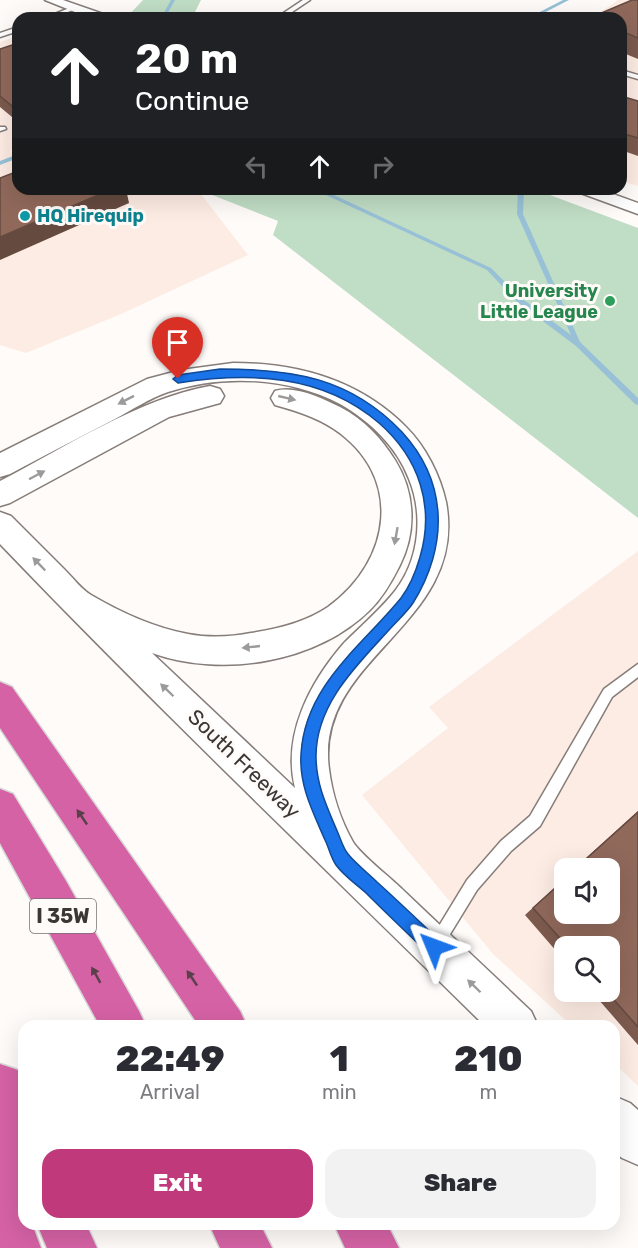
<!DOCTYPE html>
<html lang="en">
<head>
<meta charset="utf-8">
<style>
	:root { --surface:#fff; --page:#f2f2f3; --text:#2b2b33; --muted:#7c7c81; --accent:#c03a7b }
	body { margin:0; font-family:Rubik,sans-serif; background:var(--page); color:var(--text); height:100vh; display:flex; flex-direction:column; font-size:22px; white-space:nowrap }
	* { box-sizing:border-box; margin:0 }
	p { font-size:20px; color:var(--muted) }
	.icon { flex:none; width:33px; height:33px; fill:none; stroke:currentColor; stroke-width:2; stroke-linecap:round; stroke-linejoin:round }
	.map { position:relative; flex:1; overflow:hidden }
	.panel { position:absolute; left:18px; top:1020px; width:602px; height:210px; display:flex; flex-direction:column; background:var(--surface); border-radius:18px; box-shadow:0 6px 24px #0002 }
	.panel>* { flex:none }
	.banner { position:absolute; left:12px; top:12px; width:615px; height:183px; border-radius:18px; box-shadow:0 6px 24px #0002; background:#202124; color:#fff; overflow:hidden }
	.tools { position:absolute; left:554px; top:858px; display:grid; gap:12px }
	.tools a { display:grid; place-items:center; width:66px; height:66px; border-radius:12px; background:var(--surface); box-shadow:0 6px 24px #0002; font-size:30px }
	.pin { position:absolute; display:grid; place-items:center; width:51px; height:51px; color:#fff; margin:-62px -26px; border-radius:50% 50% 50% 0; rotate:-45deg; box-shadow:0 0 6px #0007 }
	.pin .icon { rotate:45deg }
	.me { position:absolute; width:66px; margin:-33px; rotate:314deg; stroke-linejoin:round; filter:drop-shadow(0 0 4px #0008) }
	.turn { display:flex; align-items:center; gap:21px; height:126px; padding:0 24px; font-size:27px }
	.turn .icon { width:78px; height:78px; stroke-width:2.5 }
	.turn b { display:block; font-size:42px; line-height:51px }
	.lanes { display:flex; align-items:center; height:57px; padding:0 24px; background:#0003; justify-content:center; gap:30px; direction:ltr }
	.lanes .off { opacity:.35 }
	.eta { display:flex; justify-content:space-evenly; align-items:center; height:102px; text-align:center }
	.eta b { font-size:36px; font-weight:800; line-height:42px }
	.button { display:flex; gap:12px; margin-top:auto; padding:12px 24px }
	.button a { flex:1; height:69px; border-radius:18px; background:var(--accent); color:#fff; font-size:24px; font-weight:800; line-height:69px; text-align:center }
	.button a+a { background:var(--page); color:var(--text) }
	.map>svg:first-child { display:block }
	.built { fill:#fdece3; fill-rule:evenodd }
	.green { fill:#c0ddc5 }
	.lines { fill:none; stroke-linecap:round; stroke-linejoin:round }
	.stream { fill:#98c1d7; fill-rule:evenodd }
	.lane-casing { stroke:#867d79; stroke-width:3 }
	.street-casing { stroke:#867d79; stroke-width:3 }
	.secondary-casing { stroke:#867d79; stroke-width:3 }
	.highway-casing { stroke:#d8d7d7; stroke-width:3 }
	.lane { fill:#fff; fill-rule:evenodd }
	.street { fill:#fff; fill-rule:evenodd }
	.secondary { fill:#fff; fill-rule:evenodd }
	.highway { fill:#d562a5; fill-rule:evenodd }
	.wall { fill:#7c5a4e }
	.shaded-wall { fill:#654a40 }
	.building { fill:#90695b; stroke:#654a40; stroke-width:1.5 }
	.oneway { fill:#9d9b9a }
	.oneway2 { fill:#5a404b }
	.route { fill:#1a73e8; stroke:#114b97; stroke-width:1.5 }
	.culture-dot { fill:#0f9aa8; stroke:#fffbf9; stroke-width:2 }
	.leisure-dot { fill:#2e9e5b; stroke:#fffbf9; stroke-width:2 }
	.labels { text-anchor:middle; stroke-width:6; stroke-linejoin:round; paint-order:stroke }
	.far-culture-label { font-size:18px; font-weight:bold; fill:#0d838f; stroke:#fffbf9; text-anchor:start }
	.far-leisure-label { font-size:18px; font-weight:bold; fill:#27864d; stroke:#fffbf9; text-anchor:end }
	.shield { fill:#fffbf9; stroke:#767270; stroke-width:1.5 }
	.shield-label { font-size:20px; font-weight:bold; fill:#3b3735 }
	.street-label { font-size:21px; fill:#3b3735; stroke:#fffbf9 }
</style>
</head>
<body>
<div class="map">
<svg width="638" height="1248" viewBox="0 0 638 1248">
	<rect width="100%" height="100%" fill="#fffbf9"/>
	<path class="built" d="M618,0H638V186L621,181V18H592Z
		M17,36L18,148L10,151L18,160V189H197L248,255L121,314L26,353L0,345V42Z
		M638,551V1086L614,1063V1026H572L493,954L362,795L448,728L429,707ZM564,868H609V914H564ZM564,946H609V992H564Z"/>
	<path class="green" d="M143,0H201L192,18H126Z
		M197,189H534L638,228V518L273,235L278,221Z"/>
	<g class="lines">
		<path class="stream" d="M171,0H175L165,18H161Z
			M563,0H569L534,18H528Z
			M18,154V158L0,165V161Z
			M313,189H321L491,268L520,297L571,335L517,214L518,189H524L523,214L580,342L638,398V405L635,404L576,346L516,301L487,270Z"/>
		<defs>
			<path id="lane" d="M303,0H310L283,18H276Z
				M72,7L77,8L54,18H45Z
				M18,27V31L0,37V33Z
				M621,70L638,75V79L621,74Z
				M0,127H5L6,129L0,131Z
				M638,664V677L612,697L540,826L511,851L477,890L441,949L436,952L431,949L428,944L431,939L467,880L501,841L530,816L604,689Z"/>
			<path id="street" d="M45,0H63L106,15L108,18H90Z
				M576,189H599L638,203V214L578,192Z"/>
			<path id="secondary" d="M233,363C298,363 359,380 406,427C426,447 440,475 446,502C469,625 314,657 329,769C332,794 341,821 353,842C362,856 390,877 402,889C445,930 488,970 531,1011L538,1026H485C323,866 158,709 0,544V512L11,516C29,534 47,552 65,570C73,578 82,590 91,595C120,612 155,628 188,634C209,638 231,637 251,633C278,629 306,622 328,607C392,561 404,476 334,429C316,417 296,411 275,405L271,398L275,391C295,385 322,398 340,407C365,420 381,438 395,460C415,492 417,531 400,565C392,581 383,597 370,610C316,663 222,678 152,653L295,788C282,735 310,682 344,643C361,626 380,610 395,591C419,560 424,516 409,479C397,447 370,421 340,404C288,377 223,374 168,392C150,398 132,410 115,419C80,437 45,455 10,474L0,477V453L147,379L181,370Z
				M210,386L220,389L224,396L220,403L169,417L10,503L0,506V481C64,448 140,398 210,386Z
				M614,1096L630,1103L638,1110V1165L622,1158L614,1151Z"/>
			<path id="highway" d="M0,682L12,687L240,1011L247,1026H199L0,728Z
				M0,789L13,794L66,881L139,1011L146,1026H100L0,843Z
				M0,1064L18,1070L24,1085V1224H32L41,1248H0Z
				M37,1224H86L97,1248H47Z
				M209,1224H260L272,1248H220Z
				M334,1224H387L399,1248H345Z"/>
		</defs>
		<use href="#lane" class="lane-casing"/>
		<use href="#street" class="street-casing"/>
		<use href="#secondary" class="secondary-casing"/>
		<use href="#highway" class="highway-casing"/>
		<use href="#lane" class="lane"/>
		<use href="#street" class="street"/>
		<use href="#secondary" class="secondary"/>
		<use href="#highway" class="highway"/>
	</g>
	<path class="wall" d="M638,0V59L621,52V18H591Z
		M18,43V122L0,107V49Z
		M621,96L638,101V156L621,150Z
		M638,811V1045L592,992H609V946H564V960L525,915L564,879V914L609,868H575Z"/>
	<path class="shaded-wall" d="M112,189H126L129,203L0,260V237Z"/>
	<path class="building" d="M632,0H638V38L621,31V18L592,17Z
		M18,43V111L0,96V49Z
		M621,96L638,101V138L621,133Z
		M18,171V189H112L0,237V178Z
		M638,812V1027L607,992H609V946H567L533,908L564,880V914H609V868H576Z"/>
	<defs><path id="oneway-solid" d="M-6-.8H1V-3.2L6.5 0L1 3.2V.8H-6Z" transform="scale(1.5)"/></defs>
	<g class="oneway">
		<use href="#oneway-solid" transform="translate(287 398) rotate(13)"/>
		<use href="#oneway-solid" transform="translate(126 400) rotate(153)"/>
		<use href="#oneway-solid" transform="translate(37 475) rotate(-28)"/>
		<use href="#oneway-solid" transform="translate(396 536) rotate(100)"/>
		<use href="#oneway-solid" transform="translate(39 564) rotate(-134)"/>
		<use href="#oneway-solid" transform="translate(251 647) rotate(174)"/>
		<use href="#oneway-solid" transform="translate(167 690) rotate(-136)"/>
		<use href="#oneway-solid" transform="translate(474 986) rotate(-136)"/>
	</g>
	<g class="oneway2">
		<use href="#oneway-solid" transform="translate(82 817) rotate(-124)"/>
		<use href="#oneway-solid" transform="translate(96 975) rotate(-119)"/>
		<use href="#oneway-solid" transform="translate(192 978) rotate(-124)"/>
	</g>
	<path class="route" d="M220,369C292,369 350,377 402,432C423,455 436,481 438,513C440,544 430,576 413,603C407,612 397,621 389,630C357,665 316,704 316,756C316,785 327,807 338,833C341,840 343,848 348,854C356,864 368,873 377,882C398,901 419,921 440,941L442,947L440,953L434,956L428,953C407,933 386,913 366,893C356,884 344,876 336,865C331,858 329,848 325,840C313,812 299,786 301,754C305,685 362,646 401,598C410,586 416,571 420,557C435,506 419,458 379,423C322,374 249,372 178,383L173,379L178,375Z"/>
	<circle class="culture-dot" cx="25" cy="216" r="6"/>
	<circle class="leisure-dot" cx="610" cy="301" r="6"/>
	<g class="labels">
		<g class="far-culture-label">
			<text x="37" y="222">HQ Hirequip</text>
		</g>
		<g class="far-leisure-label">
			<text x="598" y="297">University<tspan x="598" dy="21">Little League</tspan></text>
		</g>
		<rect class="shield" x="30" y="899" width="66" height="34" rx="4.5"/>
		<g class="shield-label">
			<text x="63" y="923">I 35W</text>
		</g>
		<g class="street-label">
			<text transform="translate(244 764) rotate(44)" y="7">South Freeway</text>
		</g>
	</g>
</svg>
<div class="tools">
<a><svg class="icon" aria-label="sound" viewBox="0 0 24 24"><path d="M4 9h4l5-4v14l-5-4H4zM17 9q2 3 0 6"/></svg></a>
<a><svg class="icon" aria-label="search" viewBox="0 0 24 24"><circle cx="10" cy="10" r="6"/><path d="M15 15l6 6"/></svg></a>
</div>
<div class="pin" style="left:178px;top:379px;background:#d93025"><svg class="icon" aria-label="arrive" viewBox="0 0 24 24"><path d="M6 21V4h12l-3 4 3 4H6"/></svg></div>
<svg class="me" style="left:434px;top:947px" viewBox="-20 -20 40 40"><path d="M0-17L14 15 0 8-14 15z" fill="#1a73e8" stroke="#fff" stroke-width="4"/></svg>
<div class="banner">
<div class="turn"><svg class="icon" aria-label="ahead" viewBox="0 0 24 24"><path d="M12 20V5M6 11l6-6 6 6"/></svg><div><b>20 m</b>Continue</div></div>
<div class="lanes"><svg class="icon off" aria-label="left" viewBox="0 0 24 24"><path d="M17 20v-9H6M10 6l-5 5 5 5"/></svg><svg class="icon" aria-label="ahead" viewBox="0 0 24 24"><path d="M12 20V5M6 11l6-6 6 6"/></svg><svg class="icon off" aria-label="right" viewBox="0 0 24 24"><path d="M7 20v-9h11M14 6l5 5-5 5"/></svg></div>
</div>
<section class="panel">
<div class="eta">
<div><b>22:49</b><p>Arrival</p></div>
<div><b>1</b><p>min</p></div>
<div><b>210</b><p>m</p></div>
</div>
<div class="button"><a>Exit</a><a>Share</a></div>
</section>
</div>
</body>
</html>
